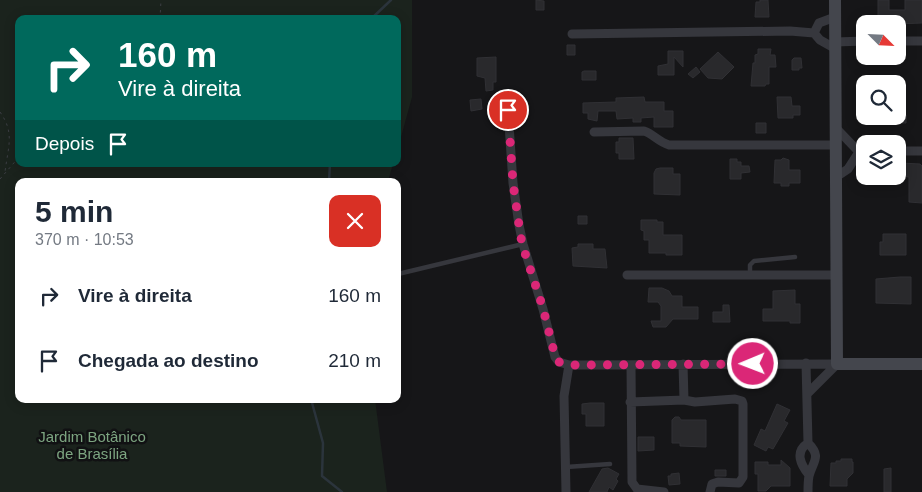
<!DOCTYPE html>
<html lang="pt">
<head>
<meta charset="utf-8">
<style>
	:root { --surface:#fff; --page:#f2f2f3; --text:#1f2937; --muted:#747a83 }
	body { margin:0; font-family:Helvetica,sans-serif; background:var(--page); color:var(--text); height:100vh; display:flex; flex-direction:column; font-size:19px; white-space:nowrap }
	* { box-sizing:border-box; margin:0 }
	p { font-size:16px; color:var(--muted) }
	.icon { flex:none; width:28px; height:28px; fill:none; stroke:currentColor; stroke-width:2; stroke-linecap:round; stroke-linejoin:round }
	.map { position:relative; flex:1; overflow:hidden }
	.drawer { position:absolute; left:15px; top:178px; width:386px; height:225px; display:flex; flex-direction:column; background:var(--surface); border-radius:10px; box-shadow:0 2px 12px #0003 }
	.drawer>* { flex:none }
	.banner { position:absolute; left:15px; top:15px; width:386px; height:152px; border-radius:10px; box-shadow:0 2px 12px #0003; background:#00695c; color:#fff; overflow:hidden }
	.needle { width:32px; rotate:114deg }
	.buttons { position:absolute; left:856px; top:15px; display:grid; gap:10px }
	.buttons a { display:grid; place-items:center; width:50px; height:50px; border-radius:10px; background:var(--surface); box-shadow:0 2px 12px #0003; font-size:25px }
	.pin { position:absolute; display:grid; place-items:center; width:42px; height:42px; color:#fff; margin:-21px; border:2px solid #fff; border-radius:50%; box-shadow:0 1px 5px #0007 }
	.me { position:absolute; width:55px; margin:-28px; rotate:269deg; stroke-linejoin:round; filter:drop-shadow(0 0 4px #0008) }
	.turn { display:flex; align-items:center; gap:18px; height:105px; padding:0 20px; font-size:22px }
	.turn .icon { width:65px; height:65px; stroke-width:2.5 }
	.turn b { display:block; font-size:35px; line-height:42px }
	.then { display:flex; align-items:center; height:48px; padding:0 20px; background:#0003; gap:10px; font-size:19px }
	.round { display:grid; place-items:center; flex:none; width:52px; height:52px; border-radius:10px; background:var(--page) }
	.headline { display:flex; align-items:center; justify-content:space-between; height:85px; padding:0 20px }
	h1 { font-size:30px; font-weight:800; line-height:38px }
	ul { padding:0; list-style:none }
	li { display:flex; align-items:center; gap:15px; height:65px; padding:0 20px }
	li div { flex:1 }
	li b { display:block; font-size:19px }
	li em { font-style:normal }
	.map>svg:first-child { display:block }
	.green { fill:#1b231d }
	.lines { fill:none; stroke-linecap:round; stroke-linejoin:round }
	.stream { stroke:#2b343c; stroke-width:2.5 }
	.building { fill:#29292c; stroke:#303034 }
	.path { stroke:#3c3e44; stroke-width:1; stroke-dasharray:2.5 4; stroke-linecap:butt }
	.lane { stroke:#36373d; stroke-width:4.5 }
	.street { stroke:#36373d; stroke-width:9 }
	.secondary { stroke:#44464d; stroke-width:12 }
	.route { stroke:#db2777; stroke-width:9; stroke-dasharray:0 16.2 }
	.labels { text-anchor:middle; stroke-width:5; stroke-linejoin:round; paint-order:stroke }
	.park-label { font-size:15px; fill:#7da581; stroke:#111113 }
</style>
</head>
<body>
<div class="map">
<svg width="922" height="492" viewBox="0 0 922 492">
	<rect width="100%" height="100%" fill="#161618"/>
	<path class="green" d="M0,0H412V97L398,148V19H19V164H393L388,181H19V399H375L387,492H0Z"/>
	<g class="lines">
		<path class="stream" d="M371,19L391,0
			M329,181L330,164
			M311,399L323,443L322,476L342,492"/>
	</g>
	<path class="building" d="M536,0L544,1V10H536Z
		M760,0H768L769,17H755L756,2H760Z
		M878,0H889V10H905V0H922V23L895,24V17H878Z
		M567,45H575V55H567Z
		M758,49H771L770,55H775L776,67H769V84H766L765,86H751L753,63H755V55L758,54Z
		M668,51H683V67L674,57V75H658V66L668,64Z
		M718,52L734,67L722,79L708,78L700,69Z
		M496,57V82H493V90L486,91L485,78L477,76V58Z
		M794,58H801L802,68H799V70H792V60Z
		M696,67L700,72L693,78L688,74Z
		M584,71H596V80H582V72Z
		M644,97L645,102H664V111H673V127H654V117L641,118V122H633V118L617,119L616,111H598L597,121L588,119V113H583V103L616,102V98Z
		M777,97H791L792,106H800V115H793V118H778Z
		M481,99L482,109L471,111L470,100Z
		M898,115H906V123L868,122V116H898Z
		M756,123H766V133H756Z
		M619,138H633L634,159H619V153H616V142H619Z
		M783,158L789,160V170H800V183H789V186H781V183H774L775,160H781Z
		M730,159H737V162H741V166H749L750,172L741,173V179H730Z
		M901,163L920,164L922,166V203L909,202V177L901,176Z
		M660,168H673V174H680V195L654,194V173L656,169Z
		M578,216H587V224H578Z
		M641,220H657V222H663V235H682V255H666V253H649V240H644V231L641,230Z
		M883,234H906V255H880V242H883Z
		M578,244H593V249H605L607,268L573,266L572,248L578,247Z
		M900,277H911V304L876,303V279Z
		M649,288H662L669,291L672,296H682V307H698V319H673L666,327H653L651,321H661V306L658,302H648Z
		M795,290V304H800V323H790V321H763V309H773V291Z
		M723,305H729L730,322H713V312H723Z
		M590,403H604V426H586V414H582V404Z
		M777,404L790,410L784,421L788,423L773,449L768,447L766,451L754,445L761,429L765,431Z
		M675,417H679L681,420H706V447L680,446V443H672V420Z
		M638,437H654V450L638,451Z
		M841,459H852V462H853V473L847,479V486H830L831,463H836V461H841Z
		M781,460L790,468V486H771L766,491H758V474H755V462H768V465H781Z
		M608,468L619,474L616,479L618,481L613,490L609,487L607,492H589L602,469Z
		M891,468V492H884V469Z
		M715,470H726V476H715Z
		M679,473L680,484L669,485L668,476H671V474Z"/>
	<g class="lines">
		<path class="path" d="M160,19L161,0
			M0,112C15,133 8,147 5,172
			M0,179L19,157"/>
		<path class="lane" d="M398,274L523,244
			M750,275V265L754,261L795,257
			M566,467L610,464"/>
		<path class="street" d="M814,33L819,23L835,17
			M814,33L820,40L836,49
			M572,34L790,31L814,33
			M898,41H922
			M835,42L865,41
			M508,110L513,183L519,225L523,244L543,309L555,357L559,362L569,365L837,364
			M836,128L859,152L865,151
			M594,132L644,131C653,134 659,142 669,145H836
			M898,151H922
			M836,177L848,169L859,152
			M627,275H837
			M806,363L808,443C822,457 813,461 809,476C808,481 808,487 808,492
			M683,364L684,400L695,402L735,399L742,401L743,404V477L739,483L718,482L712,484L710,492
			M631,365L632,482L637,489L664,492
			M807,394L837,364
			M630,402L684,400
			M808,443C794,452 801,465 809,475
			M566,492L564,396L569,365"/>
		<path class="secondary" d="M835,0L837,364H922"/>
	</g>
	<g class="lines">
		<path class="route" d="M508,110L513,183L519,225L522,244L543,308L555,356L559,362L569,365L753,364"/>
	</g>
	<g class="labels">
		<g class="park-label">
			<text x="92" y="442">Jardim Botânico<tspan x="92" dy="17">de Brasília</tspan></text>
		</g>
	</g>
</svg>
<div class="buttons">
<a><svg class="needle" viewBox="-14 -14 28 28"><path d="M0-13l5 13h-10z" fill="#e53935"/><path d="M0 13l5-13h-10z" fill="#747a83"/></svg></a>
<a><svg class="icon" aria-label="search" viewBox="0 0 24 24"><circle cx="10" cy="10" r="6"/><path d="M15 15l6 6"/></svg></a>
<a><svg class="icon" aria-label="layers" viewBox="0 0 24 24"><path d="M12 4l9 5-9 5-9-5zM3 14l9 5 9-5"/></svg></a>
</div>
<div class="pin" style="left:508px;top:110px;background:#d93025"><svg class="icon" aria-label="arrive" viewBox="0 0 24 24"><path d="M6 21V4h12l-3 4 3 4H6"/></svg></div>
<svg class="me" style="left:753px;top:364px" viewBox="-20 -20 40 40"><circle r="17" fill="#db2777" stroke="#fff" stroke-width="3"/><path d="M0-11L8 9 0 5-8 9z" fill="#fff"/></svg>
<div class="banner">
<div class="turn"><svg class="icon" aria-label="right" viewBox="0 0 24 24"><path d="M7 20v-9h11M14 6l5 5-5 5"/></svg><div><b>160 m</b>Vire à direita</div></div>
<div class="then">Depois<svg class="icon" aria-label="arrive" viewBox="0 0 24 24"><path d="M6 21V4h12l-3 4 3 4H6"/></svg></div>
</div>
<section class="drawer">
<div class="headline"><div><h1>5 min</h1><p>370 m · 10:53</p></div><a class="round" style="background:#d93025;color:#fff"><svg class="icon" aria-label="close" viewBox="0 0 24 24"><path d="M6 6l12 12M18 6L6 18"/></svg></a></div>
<ul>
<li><svg class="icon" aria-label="right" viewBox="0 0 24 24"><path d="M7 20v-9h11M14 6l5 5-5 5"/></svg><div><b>Vire à direita</b></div><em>160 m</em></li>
<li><svg class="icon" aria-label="arrive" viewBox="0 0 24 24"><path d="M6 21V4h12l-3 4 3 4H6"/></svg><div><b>Chegada ao destino</b></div><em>210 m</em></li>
</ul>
</section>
</div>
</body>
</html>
